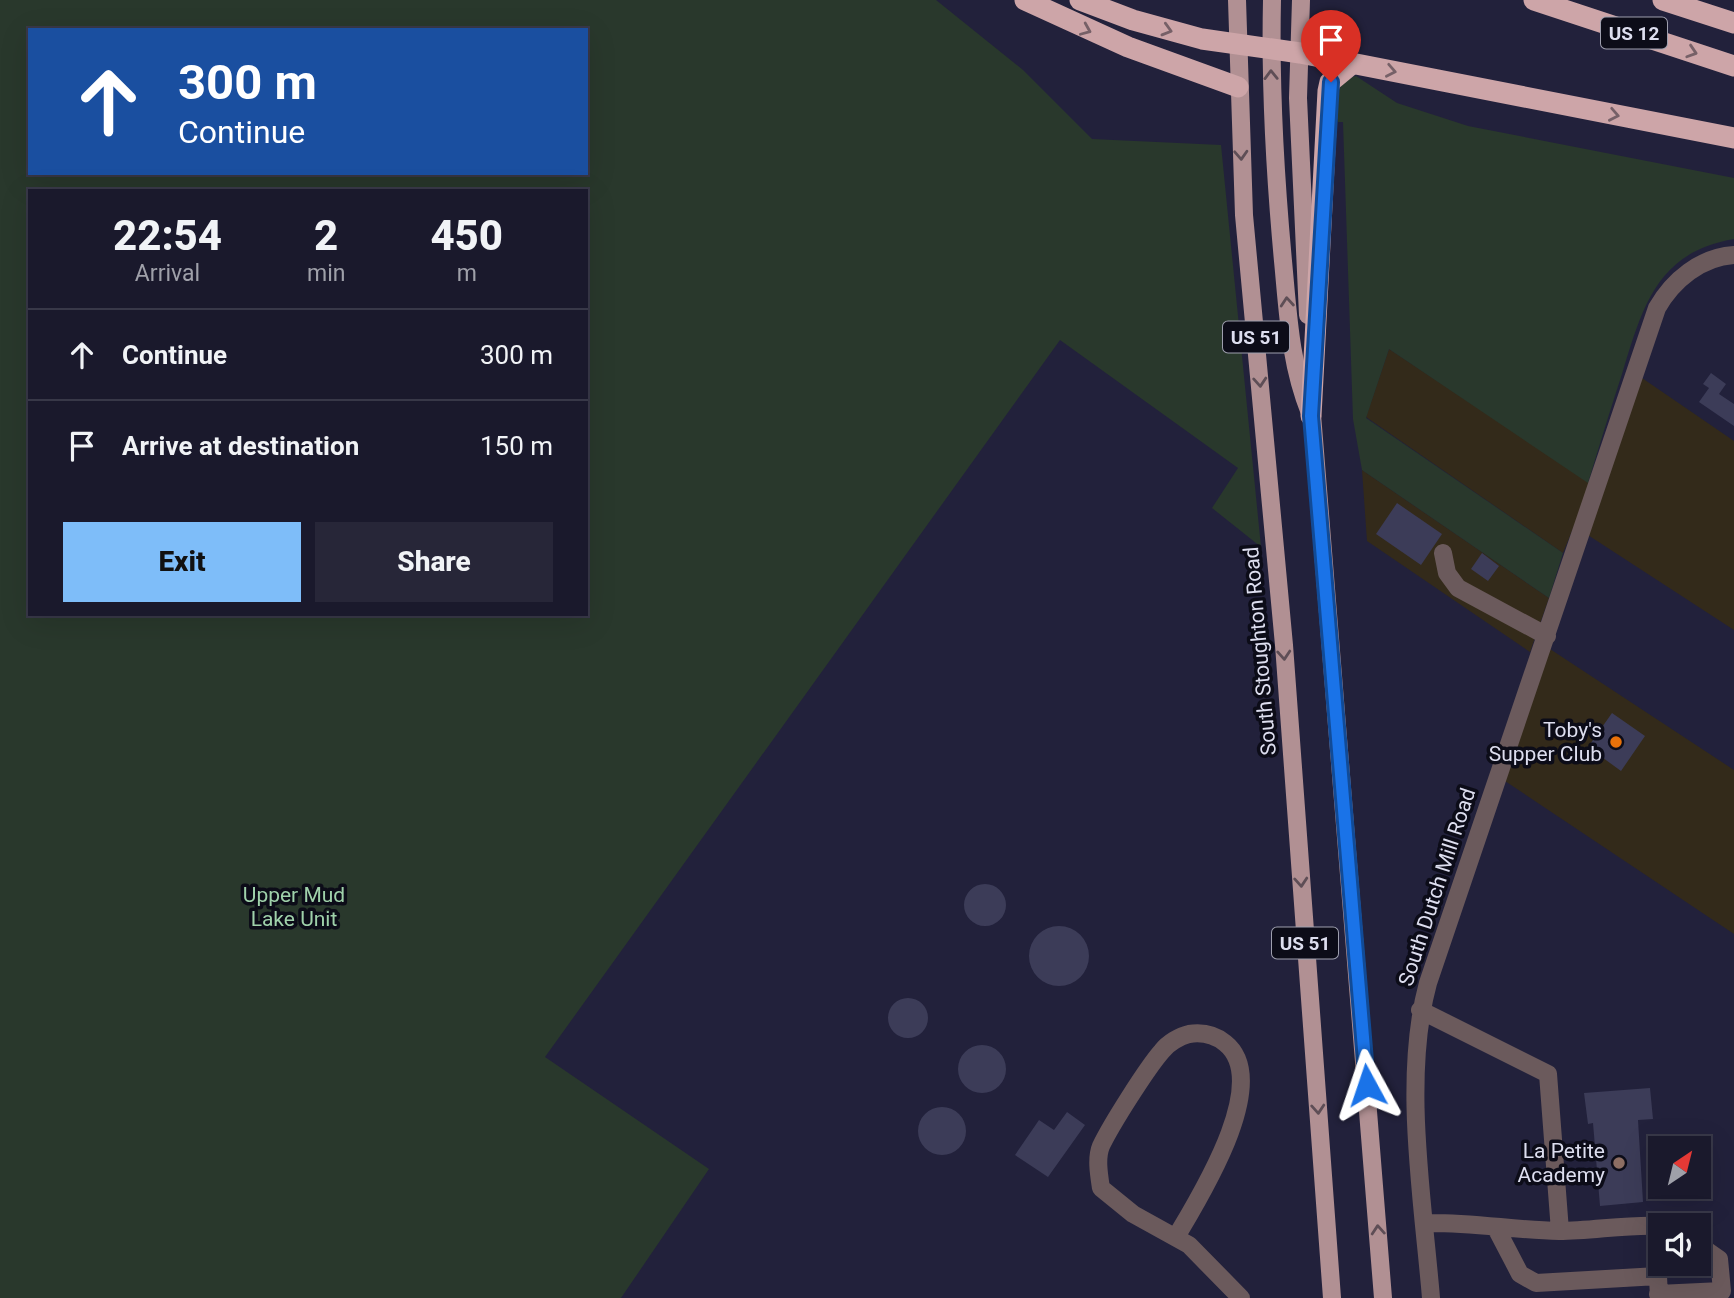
<!DOCTYPE html>
<html lang="en">
<head>
<meta charset="utf-8">
<style>
	:root { --surface:#1a192c; --page:#272638; --text:#f1f3f6; --muted:#9fa0a9; --line:#383848; --accent:#7ebdf9 }
	body { margin:0; font-family:Roboto,sans-serif; background:var(--page); color:var(--text); height:100vh; display:flex; flex-direction:column; font-size:26px; white-space:nowrap }
	* { box-sizing:border-box; margin:0 }
	p { font-size:23px; color:var(--muted) }
	.icon { flex:none; width:38px; height:38px; fill:none; stroke:currentColor; stroke-width:2; stroke-linecap:round; stroke-linejoin:round }
	.map { position:relative; flex:1; overflow:hidden }
	.sheet { position:absolute; left:28px; top:189px; width:560px; height:427px; display:flex; flex-direction:column; background:var(--surface); border-radius:0px; box-shadow:0 7px 28px #0002,0 0 0 2px var(--line) }
	.sheet>* { flex:none }
	.guide { position:absolute; left:28px; top:28px; width:560px; height:147px; border-radius:0px; box-shadow:0 7px 28px #0002,0 0 0 2px var(--line); background:#1a4fa0; color:#fff; overflow:hidden }
	.needle { width:46px; rotate:35deg }
	.controls { position:absolute; left:1648px; top:1136px; display:grid; gap:14px }
	.controls a { display:grid; place-items:center; width:63px; height:63px; border-radius:0px; background:var(--surface); box-shadow:0 7px 28px #0002,0 0 0 2px var(--line); font-size:35px }
	.pin { position:absolute; display:grid; place-items:center; width:60px; height:60px; color:#fff; margin:-72px -30px; border-radius:50% 50% 50% 0; rotate:-45deg; box-shadow:0 0 7px #0007 }
	.pin .icon { rotate:45deg }
	.me { position:absolute; width:77px; margin:-38px; rotate:355deg; stroke-linejoin:round; filter:drop-shadow(0 0 5px #0008) }
	.turn { display:flex; align-items:center; gap:24px; height:147px; padding:0 35px; font-size:32px }
	.turn .icon { width:91px; height:91px; stroke-width:2.5 }
	.turn b { display:block; font-size:49px; line-height:60px }
	.eta { display:flex; justify-content:space-evenly; align-items:center; height:119px; text-align:center }
	.eta b { font-size:42px; font-weight:800; line-height:49px }
	.action { display:flex; gap:14px; margin-top:auto; padding:14px 35px }
	.action a { flex:1; height:80px; border-radius:0px; background:var(--accent); color:#111; font-size:28px; font-weight:800; line-height:80px; text-align:center }
	.action a+a { background:var(--page); color:var(--text) }
	ul { padding:0; list-style:none }
	li { display:flex; align-items:center; gap:21px; height:91px; padding:0 35px; border-top:2px solid var(--line) }
	li div { flex:1 }
	li b { display:block; font-size:26px }
	li em { font-style:normal }
	.map>svg:first-child { display:block }
	.commercial { fill:#332a1a }
	.green { fill:#29382c; fill-rule:evenodd }
	.building { fill:#3c3c58 }
	.lines { fill:none; stroke-linecap:round; stroke-linejoin:round }
	.minor { stroke:#6b5a5c; stroke-width:18 }
	.major { stroke:#b19093; stroke-width:18 }
	.highway { stroke:#cda5a8; stroke-width:21 }
	.oneway { stroke:#766067 }
	.oneway2 { stroke:#5e4e56 }
	.route-casing { stroke:#114b97; stroke-width:18 }
	.route { stroke:#1a73e8; stroke-width:12 }
	.food-dot { fill:#e8710a; stroke:#0c0c18; stroke-width:2.5 }
	.education-dot { fill:#8d6e63; stroke:#0c0c18; stroke-width:2.5 }
	.labels { text-anchor:middle; stroke-width:7; stroke-linejoin:round; paint-order:stroke }
	.shield { fill:#0c0c18; stroke:#9e9fae; stroke-width:2 }
	.shield-label { font-size:19px; font-weight:bold; fill:#dddeef }
	.street-label { font-size:21px; fill:#dddeef; stroke:#0c0c18 }
	.poi-label { font-size:21px; fill:#dddeef; stroke:#0c0c18; text-anchor:end }
	.park-label { font-size:21px; fill:#9fd1aa; stroke:#0c0c18 }
</style>
</head>
<body>
<div class="map">
<svg width="1734" height="1298" viewBox="0 0 1734 1298">
	<rect width="100%" height="100%" fill="#22213b"/>
	<path class="commercial" d="M1389,349L1603,491L1642,378L1734,441V630L1574,526L1563,553L1366,417Z
		M1362,470L1549,598L1530,652L1367,541Z
		M1550,649L1734,770V934L1502,779Z"/>
	<path class="green" d="M0,0H936L1023,70L1092,139L1221,145L1261,547L1212,508L1238,468L1060,340L545,1057L709,1169L621,1298H0ZM30,30H586V173H30ZM30,191H586V614H30Z
		M1356,76L1397,103L1468,126L1734,178V239C1656,252 1642,309 1622,374C1610,410 1599,447 1588,483L1389,349L1366,418L1563,553L1549,598L1362,470L1353,419L1343,122H1338C1337,104 1333,82 1356,76Z"/>
	<path class="building" d="M1711,373L1726,384L1719,394L1734,404V426L1699,402L1709,388L1703,384Z
		M1397,503L1442,534L1421,565L1376,534Z
		M1482,553L1499,566L1488,581L1471,569Z
		M1612,713L1645,736L1621,771L1588,747Z
		M964 905a21 21 0 1 1 42 0a21 21 0 1 1-42 0Z
		M1029 956a30 30 0 1 1 60 0a30 30 0 1 1-60 0Z
		M888 1018a20 20 0 1 1 40 0a20 20 0 1 1-40 0Z
		M958 1069a24 24 0 1 1 48 0a24 24 0 1 1-48 0Z
		M1650,1088L1653,1119L1638,1120L1643,1202L1600,1206L1593,1123L1588,1124L1584,1093Z
		M918 1131a24 24 0 1 1 48 0a24 24 0 1 1-48 0Z
		M1067,1112L1085,1125L1048,1177L1015,1155L1039,1120L1054,1130Z"/>
	<g class="lines">
		<path class="minor" d="M1443,553L1447,573L1458,588L1547,636
			M1420,1010L1548,1074L1560,1231
			M1425,1223C1470,1222 1514,1230 1559,1231C1593,1231 1627,1224 1661,1226
			M1496,1228L1520,1274L1536,1283L1658,1276L1659,1298
			M1176,1237C1199,1198 1273,1081 1225,1043C1215,1035 1202,1032 1189,1034C1180,1036 1168,1043 1162,1051C1147,1068 1111,1125 1101,1146C1096,1158 1099,1175 1101,1188L1133,1214L1189,1245L1241,1298
			M1699,1245L1719,1259L1722,1291L1717,1298
			M1658,1294L1722,1291
			M1431,1298C1423,1200 1402,1078 1428,983L1657,308C1673,280 1701,257 1734,255"/>
		<path class="major" d="M1237,0L1244,215L1284,645L1332,1298
			M1272,0C1270,87 1275,174 1283,261C1288,313 1290,364 1310,413
			M1301,0L1298,98L1308,315
			M1311,402L1383,1298"/>
		<path class="highway" d="M1025,0L1128,47L1238,87
			M1080,0L1133,20L1202,39L1300,53L1734,138
			M1534,0L1734,66
			M1663,0L1734,23
			M1311,416L1328,91L1330,82L1353,63"/>
	</g>
	<defs><path id="oneway-chevron" d="M-2-3.5L2.5 0L-2 3.5" fill="none" stroke-width="1.6" stroke-linecap="round" stroke-linejoin="round" transform="scale(1.75)"/></defs>
	<g class="oneway">
		<use href="#oneway-chevron" transform="translate(1086 30) rotate(23)"/>
		<use href="#oneway-chevron" transform="translate(1167 30) rotate(16)"/>
		<use href="#oneway-chevron" transform="translate(1692 52) rotate(18)"/>
		<use href="#oneway-chevron" transform="translate(1391 71) rotate(11)"/>
		<use href="#oneway-chevron" transform="translate(1614 115) rotate(11)"/>
	</g>
	<g class="oneway2">
		<use href="#oneway-chevron" transform="translate(1271 75) rotate(-91)"/>
		<use href="#oneway-chevron" transform="translate(1241 155) rotate(87)"/>
		<use href="#oneway-chevron" transform="translate(1287 302) rotate(-95)"/>
		<use href="#oneway-chevron" transform="translate(1260 382) rotate(86)"/>
		<use href="#oneway-chevron" transform="translate(1284 655) rotate(86)"/>
		<use href="#oneway-chevron" transform="translate(1301 882) rotate(86)"/>
		<use href="#oneway-chevron" transform="translate(1318 1109) rotate(86)"/>
		<use href="#oneway-chevron" transform="translate(1378 1230) rotate(-94)"/>
	</g>
	<g class="lines">
		<defs>
			<path id="route" d="M1331,82L1311,416L1367,1085"/>
		</defs>
		<use href="#route" class="route-casing"/>
		<use href="#route" class="route"/>
	</g>
	<circle class="food-dot" cx="1616" cy="742" r="7"/>
	<circle class="education-dot" cx="1619" cy="1163" r="7"/>
	<g class="labels">
		<g class="shield">
			<rect x="1601" y="17.5" width="66" height="31" rx="5"/>
			<rect x="1223" y="321.5" width="66" height="31" rx="5"/>
			<rect x="1272" y="927.5" width="66" height="31" rx="5"/>
		</g>
		<g class="shield-label">
			<text x="1634" y="40">US 12</text>
			<text x="1256" y="344">US 51</text>
			<text x="1305" y="950">US 51</text>
		</g>
		<g class="street-label">
			<text transform="translate(1260 651) rotate(-95)" y="7">South Stoughton Road</text>
			<text transform="translate(1437 887) rotate(-72)" y="7">South Dutch Mill Road</text>
		</g>
		<g class="poi-label">
			<text x="1602" y="737">Toby's<tspan x="1602" dy="24">Supper Club</tspan></text>
			<text x="1605" y="1158">La Petite<tspan x="1605" dy="24">Academy</tspan></text>
		</g>
		<g class="park-label">
			<text x="294" y="902">Upper Mud<tspan x="294" dy="24">Lake Unit</tspan></text>
		</g>
	</g>
</svg>
<div class="controls">
<a><svg class="needle" viewBox="-14 -14 28 28"><path d="M0-13l5 13h-10z" fill="#e53935"/><path d="M0 13l5-13h-10z" fill="#9fa0a9"/></svg></a>
<a><svg class="icon" aria-label="sound" viewBox="0 0 24 24"><path d="M4 9h4l5-4v14l-5-4H4zM17 9q2 3 0 6"/></svg></a>
</div>
<div class="pin" style="left:1331px;top:82px;background:#d93025"><svg class="icon" aria-label="arrive" viewBox="0 0 24 24"><path d="M6 21V4h12l-3 4 3 4H6"/></svg></div>
<svg class="me" style="left:1367px;top:1085px" viewBox="-20 -20 40 40"><path d="M0-17L14 15 0 8-14 15z" fill="#1a73e8" stroke="#fff" stroke-width="4"/></svg>
<div class="guide">
<div class="turn"><svg class="icon" aria-label="ahead" viewBox="0 0 24 24"><path d="M12 20V5M6 11l6-6 6 6"/></svg><div><b>300 m</b>Continue</div></div>
</div>
<section class="sheet">
<div class="eta">
<div><b>22:54</b><p>Arrival</p></div>
<div><b>2</b><p>min</p></div>
<div><b>450</b><p>m</p></div>
</div>
<ul>
<li><svg class="icon" aria-label="ahead" viewBox="0 0 24 24"><path d="M12 20V5M6 11l6-6 6 6"/></svg><div><b>Continue</b></div><em>300 m</em></li>
<li><svg class="icon" aria-label="arrive" viewBox="0 0 24 24"><path d="M6 21V4h12l-3 4 3 4H6"/></svg><div><b>Arrive at destination</b></div><em>150 m</em></li>
</ul>
<div class="action"><a>Exit</a><a>Share</a></div>
</section>
</div>
</body>
</html>
